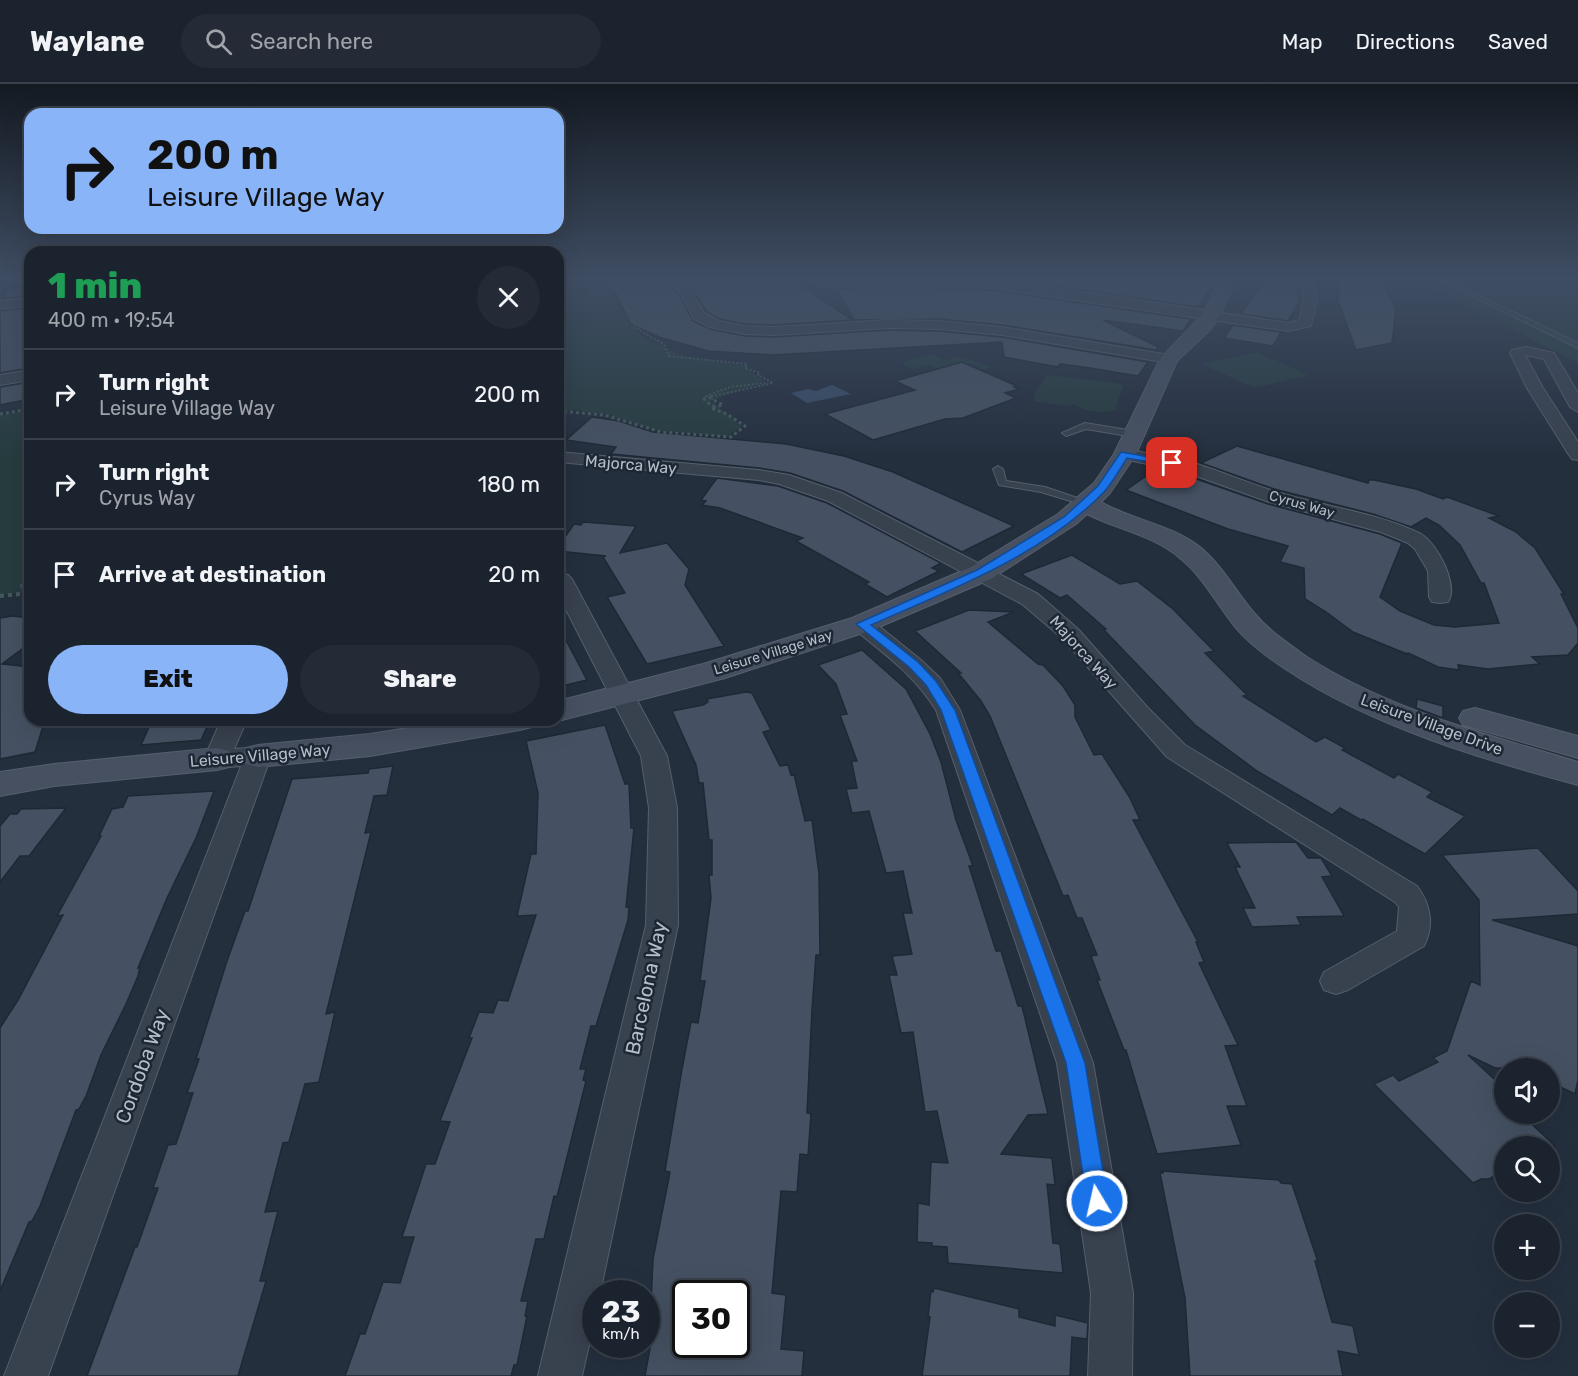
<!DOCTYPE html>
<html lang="en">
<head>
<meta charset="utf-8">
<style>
	:root { --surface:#1b232e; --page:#242b36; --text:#f1f3f6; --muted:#a0a4aa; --line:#39404a; --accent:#8ab4f8 }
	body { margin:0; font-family:Rubik,sans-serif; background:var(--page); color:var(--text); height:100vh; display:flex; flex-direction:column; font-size:22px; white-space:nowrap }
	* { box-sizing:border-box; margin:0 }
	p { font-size:20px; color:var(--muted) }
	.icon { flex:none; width:33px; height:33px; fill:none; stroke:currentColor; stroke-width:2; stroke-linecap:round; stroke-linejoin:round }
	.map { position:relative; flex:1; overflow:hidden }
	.details { position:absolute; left:24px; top:162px; width:540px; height:480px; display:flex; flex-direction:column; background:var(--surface); border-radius:18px; box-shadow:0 6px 24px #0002,0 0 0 2px var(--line) }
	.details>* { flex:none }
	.top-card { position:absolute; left:24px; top:24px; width:540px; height:126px; border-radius:18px; box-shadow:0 6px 24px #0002,0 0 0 2px var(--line); background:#8ab4f8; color:#111; overflow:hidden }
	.tools { position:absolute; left:1494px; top:974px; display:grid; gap:12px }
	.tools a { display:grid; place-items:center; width:66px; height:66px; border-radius:50%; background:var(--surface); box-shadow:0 6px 24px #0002,0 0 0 2px var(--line); font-size:30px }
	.speed { position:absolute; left:582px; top:1196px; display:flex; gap:12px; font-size:30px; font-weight:700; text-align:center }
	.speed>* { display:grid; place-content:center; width:78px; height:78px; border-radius:50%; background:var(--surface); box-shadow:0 6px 24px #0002,0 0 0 2px var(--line); line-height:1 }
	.speed small { font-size:15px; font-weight:400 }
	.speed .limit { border:3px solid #111; border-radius:9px; background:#fff; color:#111 }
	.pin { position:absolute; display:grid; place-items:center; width:51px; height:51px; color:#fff; margin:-26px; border-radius:12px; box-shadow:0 3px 9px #0006 }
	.me { position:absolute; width:66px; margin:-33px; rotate:351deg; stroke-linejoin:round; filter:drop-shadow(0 0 4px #0008) }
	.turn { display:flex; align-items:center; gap:21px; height:126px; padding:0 24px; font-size:27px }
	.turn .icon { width:78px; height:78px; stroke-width:2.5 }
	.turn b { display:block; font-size:42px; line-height:51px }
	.round { display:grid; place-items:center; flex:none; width:63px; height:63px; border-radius:32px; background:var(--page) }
	.headline { display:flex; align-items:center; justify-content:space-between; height:102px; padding:0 24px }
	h1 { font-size:36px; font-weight:800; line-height:45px; color:#1e9e55 }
	.action { display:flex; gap:12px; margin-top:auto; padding:12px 24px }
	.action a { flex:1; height:69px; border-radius:36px; background:var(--accent); color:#111; font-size:24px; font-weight:800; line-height:69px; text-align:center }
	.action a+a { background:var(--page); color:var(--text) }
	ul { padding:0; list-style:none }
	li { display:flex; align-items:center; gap:18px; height:90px; padding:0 24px; border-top:2px solid var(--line) }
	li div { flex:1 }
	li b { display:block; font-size:22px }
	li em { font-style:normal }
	header { display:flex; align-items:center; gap:36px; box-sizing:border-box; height:84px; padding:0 30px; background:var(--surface); border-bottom:2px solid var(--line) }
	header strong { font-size:28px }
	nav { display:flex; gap:33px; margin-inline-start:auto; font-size:21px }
	.search { width:420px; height:54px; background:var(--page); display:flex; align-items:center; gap:15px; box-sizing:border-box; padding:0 21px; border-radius:33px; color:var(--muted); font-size:22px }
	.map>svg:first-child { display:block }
	.green { fill:#263c3f }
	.water { fill:#394c67 }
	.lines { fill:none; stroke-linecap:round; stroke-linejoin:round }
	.stream { stroke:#394c67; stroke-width:6 }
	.building { fill:#455162; stroke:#1f2835; stroke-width:1.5; fill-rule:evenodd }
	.lane-casing { stroke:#565f6c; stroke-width:2 }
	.street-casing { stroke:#565f6c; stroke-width:2 }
	.secondary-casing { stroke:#565f6c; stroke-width:2 }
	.path-far2 { stroke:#44595c; stroke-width:2; stroke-dasharray:2 2; stroke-linecap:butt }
	.path-far1 { stroke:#44595c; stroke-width:3; stroke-dasharray:3 3; stroke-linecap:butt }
	.path { stroke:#44595c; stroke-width:4; stroke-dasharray:4 4; stroke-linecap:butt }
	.lane { fill:#38414e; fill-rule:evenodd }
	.street { fill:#38414e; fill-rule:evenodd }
	.secondary { fill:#465061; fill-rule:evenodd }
	.route { fill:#1a73e8; stroke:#114b97; stroke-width:1.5 }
	.labels { text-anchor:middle; stroke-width:5; stroke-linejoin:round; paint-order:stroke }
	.far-street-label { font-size:14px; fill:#b4bcc9; stroke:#1d2633 }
	.street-label { font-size:16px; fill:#b4bcc9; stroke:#1d2633 }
	.near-street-label { font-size:20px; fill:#b4bcc9; stroke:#1d2633 }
</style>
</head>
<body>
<header>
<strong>Waylane</strong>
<div class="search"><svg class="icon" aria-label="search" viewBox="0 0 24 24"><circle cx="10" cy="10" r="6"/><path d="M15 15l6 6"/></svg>Search here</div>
<nav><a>Map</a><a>Directions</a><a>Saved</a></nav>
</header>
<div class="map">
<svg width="1578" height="1292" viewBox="0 0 1578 1292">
	<rect width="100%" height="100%" fill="#242f3e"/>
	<path class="green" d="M558,193H589L605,202L641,252L683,272L743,281L764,297L711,317L742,342L727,352L655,346L610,331L576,326L558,327Z
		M1411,193H1578V279Z
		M1254,269H1258L1309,291L1254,304L1202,280Z
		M933,270L946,276L960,272L992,283L959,292L928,281L914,285L900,279Z
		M1047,291L1116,299L1123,302L1115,326C1105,330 1081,327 1073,320L1067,322L1034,317V311Z
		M30,326V508L0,511V331Z"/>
	<path class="water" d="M832,301L851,310L807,319L791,309L808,305L816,307Z"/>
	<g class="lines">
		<path class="stream" d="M23,502L30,501"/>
	</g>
	<path class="building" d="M608,193H662L679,211L693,237L710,245L745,252L774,253L888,246L939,247L1002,253L1148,278L1138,292L1084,283L1060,280L1058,283L1004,273L1002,258L772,271L708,267L659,253L631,240Z
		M680,193H788L852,236L774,241L745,240L720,235L706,227L692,204Z
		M934,193H1214V198L1198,223L1069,204Z
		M1266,193H1298L1297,208L1300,216L1288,237L1241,230Z
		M1341,193H1375L1380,201H1384L1396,225L1392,259L1356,266L1338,217Z
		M892,202L991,206L1191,235L1183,247L1103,236L1158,263L1156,266L1002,241L939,235L854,236L837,205Z
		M30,203V212L4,214L7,205Z
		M30,224V284L0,289V227Z
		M1233,241L1281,248L1273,262L1224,254Z
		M962,278L1017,302L1014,303L1019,305L1005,309L1016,314L963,334L945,335L873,356L825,330L915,306L895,297Z
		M30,298V315L0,321V303Z
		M592,333L619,337L653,348L786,360L844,372L893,388L1014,442L962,468L843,407L790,389L759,384L611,370L616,363L566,356Z
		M1237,362L1368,399L1369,396H1374L1416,405L1443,415L1447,413L1499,432L1489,434L1516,448L1535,464L1564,510H1561L1578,544V559L1568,571L1532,573L1540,580L1488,585L1458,581L1459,586L1438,583L1408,569L1407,570L1353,548L1326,528L1305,515L1304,484L1280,478L1288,462L1228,445L1126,406L1152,388L1174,394L1182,390L1268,420L1380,450L1402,459L1380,513L1400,527L1434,541L1455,543L1499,539L1484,499H1481L1460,461L1439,441L1426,434L1411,443L1373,430L1274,405L1201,379Z
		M717,394L778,402L827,419L941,479L932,484L939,487L887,513L865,500L869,498L796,457L803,454L720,424L702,421L706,417L701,416Z
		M583,438L636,442L620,469L667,459L689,485L685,501L724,562L647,580L607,513L625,509L603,473L606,472L558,467V463L574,440L581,441Z
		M1072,471L1120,500L1137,497L1173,525L1214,567L1205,569L1247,611L1243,612L1316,658L1325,653L1345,664L1342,666L1394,694L1398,690L1432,708L1427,713L1465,732L1425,770L1363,735L1361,736L1340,724L1332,731L1257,687L1195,641L1104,546L1106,545L1067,511L1060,514L1021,490Z
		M969,526L1014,528L988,538L1038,580L1043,581L1063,602L1075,621V633L1094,671L1102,670L1130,714L1140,736H1133L1198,858H1196L1204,878L1199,879L1238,961L1225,962L1247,1022H1227L1241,1061L1157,1070L1126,966H1124L1097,896H1100L1091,872L1097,871L1082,834H1077L1068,811L1063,812L990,632L981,617L958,589H961L915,547Z
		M13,532L30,534V559L2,580L30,583V636H45L35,668L0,675V534Z
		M558,541L587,596L558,603Z
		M862,566L906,605L930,650L941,678L956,736L973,782H969L996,867H1001L1018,922H1022L1048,1030L1028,1031L1001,1070L1052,1074L1055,1101L1047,1100L1053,1159L1060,1160L1063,1189L948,1179L947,1163L932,1162V1159L917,1158L918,1119L929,1121L931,1078L948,1079L937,1027L925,1028L913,948L901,949L889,891H897L892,872L912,870L903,829H912L903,787L886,789L869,727L852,729L846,705L857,704L852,680V677H857L840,631L847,630L836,600L818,581Z
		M746,608L752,609L771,646L763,648L780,682L788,681L791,691L794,690L805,737L812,736L819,790L820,871H816L812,926L807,1029L811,1030L808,1071L800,1070L797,1108L781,1107L772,1209L786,1211L781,1265L804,1267L802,1292H645L658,1220L651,1219L653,1175L670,1088L665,1087L682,985L691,938L698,939L705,897H700L711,814L709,791H712V756H709L703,699H699L696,681L672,627L703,621L708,618L707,615ZM686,1209H736V1260H686Z
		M1417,615L1443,622V634L1416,624Z
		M152,636H210L201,656L141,661Z
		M605,641L625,700H629L631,744H634L626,823H629L628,836L596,942H591L580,985H586L583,996L586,997L557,1113L554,1112L544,1155H536L521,1217H528L525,1232H527L517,1281H514L511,1292H345L360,1250H365L383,1198L400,1199L414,1153H402L426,1080H435L450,1038L440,1037L472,954H469L479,928L493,929L498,916L508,917L536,831L517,832L531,770H536L538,709L526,657Z
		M393,682L387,711L374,712L365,749L371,748L326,930L335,928L319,998L305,1000L289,1058L283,1059L265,1128L278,1127L260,1197H266L238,1292H87L135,1163H137L158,1104H153L168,1061L176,1060L193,1009H187L199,975H196L227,877L245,827H248L292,695L368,689L369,685Z
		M214,707L196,754L167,814L138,884L140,883L138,892L126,920L101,971L86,1012L79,1025L76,1026L40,1122L32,1137L29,1138L0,1207V944L18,916L63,831L57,832L101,752H99L112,725L123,723L128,712Z
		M66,724L29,772H20L0,798V742L10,730H17L21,725Z
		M1296,758L1308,774H1321L1332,792L1322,793L1344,832L1297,833L1301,841L1252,843L1243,824H1255L1235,783H1240L1227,759Z
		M1538,764L1578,807V830L1492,836L1578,862V996L1575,1010L1550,998V984H1495L1468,971L1504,1004V1029H1520L1555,1062H1504V1086L1489,1095H1481L1473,1099L1374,1000L1393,991L1399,997L1438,978L1433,974L1447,967L1471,897L1480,901L1479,816L1442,771Z
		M1162,1087L1279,1096L1281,1099L1292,1100L1318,1178L1315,1177L1332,1238L1353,1242L1359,1271L1338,1267L1343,1292H1190L1185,1214L1160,1089H1163Z
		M934,1204L1019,1225V1233L1055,1242V1231L1088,1239L1087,1255L1072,1253L1070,1292H922L930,1233H928L931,1207L933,1208Z"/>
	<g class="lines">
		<defs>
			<path id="lane" d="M1433,193H1440L1578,259V264Z
				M1085,339L1134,347L1138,350L1134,353L1086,345L1066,352L1062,349Z
				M998,382L1003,385L1006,397L1045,403L1092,419L1087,422L1041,408L999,401L993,385Z"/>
			<path id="street" d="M664,193H677L690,205L704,229L719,237L745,242L774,243L888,236L939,237L1002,243L1169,271L1176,275L1169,279L1002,251L939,245L888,244L774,251L745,250L710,243L694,235L681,210Z
				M807,193C820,192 834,195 847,195C995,187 1142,218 1288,239L1300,236L1304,210L1300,193H1312L1317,216L1311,242L1288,247L991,204L892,200L831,203L813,199Z
				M30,214V222L0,225V217Z
				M1526,263L1554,269L1578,309V328L1570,323L1544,275L1525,271L1543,304L1578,358V376L1572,375L1569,371L1527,304L1510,269L1512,266Z
				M30,286V296L0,301V291Z
				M1125,365C1149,370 1174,373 1197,380C1226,389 1255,402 1284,410C1325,422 1385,431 1421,450C1437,459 1459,501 1448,518L1440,519L1432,518L1429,513L1428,487L1415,465L1408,459L1381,448L1269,418L1185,388L1119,374L1116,370L1119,366Z
				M558,368L759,386L789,391L842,409L1038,510L1078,545L1148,624L1185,661L1417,802C1430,819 1435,841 1424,862L1348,906L1336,910L1324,906L1320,897L1324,888L1397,847L1399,823L1395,818L1167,673L1062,554L1022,520L828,417L779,400L759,396L558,378Z
				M558,489L568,491L572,495L667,672L677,724L678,841L600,1209H596V1230L582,1292H538L646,841L649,724L641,672L558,510Z
				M862,533L870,535L921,576L940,594L960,626L1093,979L1133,1209L1132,1292H1088L1091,1209L1057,979L936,626C914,591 886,571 854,545L851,540L854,535Z
				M221,636H247L234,665L258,663L267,666L271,672L48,1292H4L241,682L217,684L208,681L204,675Z"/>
			<path id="secondary" d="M1216,193H1230L1233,202L1220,231L1211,245L1177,277L1136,370L1110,409L1101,418C1132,436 1170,440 1200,463C1222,481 1236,508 1255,530C1269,547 1289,560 1307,573C1389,626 1486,650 1578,678V701C1481,675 1371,642 1287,586C1267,573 1246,558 1232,539C1215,517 1202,492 1181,475C1154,451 1118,446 1087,430L1076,440L991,495L872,546L725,594L558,637L554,636H558V617L703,580L852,534L971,483L1058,430L1094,399L1114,370L1160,275L1202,231L1217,202Z
				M1475,624L1578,652V674L1463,641L1459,634L1463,627Z
				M458,636H536L532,643L520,646L370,672L258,683L246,680L241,672L246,664L258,661L370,650Z
				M217,664L229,667L234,675L229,683L217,686L54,702L0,712V688L54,680Z"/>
		</defs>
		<use href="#lane" class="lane-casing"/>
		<use href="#street" class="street-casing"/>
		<use href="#secondary" class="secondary-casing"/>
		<path class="path-far2" d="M591,193L619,209C631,242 633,244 664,260L669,272L747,280L745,284L760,289L758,291L773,299L709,313L713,315
			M705,315L704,313L730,303L765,299"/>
		<path class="path-far1" d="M704,314L705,317L715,323
			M558,327L604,331L661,348L731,353L745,342L727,330L711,324L723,321L710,314
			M0,330L30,325"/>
		<path class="path" d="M0,512L30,509"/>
		<use href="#lane" class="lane"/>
		<use href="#street" class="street"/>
		<use href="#secondary" class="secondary"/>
	</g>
	<linearGradient id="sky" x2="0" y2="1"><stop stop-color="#141a22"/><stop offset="0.52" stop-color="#3f4d63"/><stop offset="1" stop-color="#3f4d63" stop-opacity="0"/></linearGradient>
	<rect width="1578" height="373" fill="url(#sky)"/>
	<path class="route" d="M1121,368L1172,377L1177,379L1172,382L1127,374C1120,385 1113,398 1104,408C1043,471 950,506 871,541L918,578L936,597L955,626L1085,979L1108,1117L1105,1124L1097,1127L1090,1124L1087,1117L1066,979L941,626L926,601L909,583L856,540L977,486L1064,433L1098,402Z"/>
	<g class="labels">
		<g class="far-street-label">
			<text transform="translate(1302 420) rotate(16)" y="5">Cyrus Way</text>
			<text transform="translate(773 568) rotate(-17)" y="5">Leisure Village Way</text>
		</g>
		<g class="street-label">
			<text transform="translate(631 380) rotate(5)" y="6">Majorca Way</text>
			<text transform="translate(1084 568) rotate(48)" y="6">Majorca Way</text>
			<text transform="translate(1432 640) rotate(20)" y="6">Leisure Village Drive</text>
			<text transform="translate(260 671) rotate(-5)" y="6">Leisure Village Way</text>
		</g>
		<g class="near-street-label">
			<text transform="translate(646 904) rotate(-78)" y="7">Barcelona Way</text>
			<text transform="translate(142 982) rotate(-70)" y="7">Cordoba Way</text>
		</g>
	</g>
</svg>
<div class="tools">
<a><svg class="icon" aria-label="sound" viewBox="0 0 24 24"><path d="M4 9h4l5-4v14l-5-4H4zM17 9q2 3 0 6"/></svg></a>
<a><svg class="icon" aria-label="search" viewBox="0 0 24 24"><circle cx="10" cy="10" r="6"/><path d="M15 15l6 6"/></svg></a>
<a>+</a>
<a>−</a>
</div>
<div class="speed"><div>23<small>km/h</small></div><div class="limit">30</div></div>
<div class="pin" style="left:1172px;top:379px;background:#d93025"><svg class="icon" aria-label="arrive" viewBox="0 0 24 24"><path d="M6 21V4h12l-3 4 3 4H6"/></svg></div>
<svg class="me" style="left:1097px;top:1117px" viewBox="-20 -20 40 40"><circle r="17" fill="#1a73e8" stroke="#fff" stroke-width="3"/><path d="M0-11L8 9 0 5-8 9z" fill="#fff"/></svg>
<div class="top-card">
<div class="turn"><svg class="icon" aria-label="right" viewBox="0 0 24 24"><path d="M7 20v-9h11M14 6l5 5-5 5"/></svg><div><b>200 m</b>Leisure Village Way</div></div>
</div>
<section class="details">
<div class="headline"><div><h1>1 min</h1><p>400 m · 19:54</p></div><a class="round"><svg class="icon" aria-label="close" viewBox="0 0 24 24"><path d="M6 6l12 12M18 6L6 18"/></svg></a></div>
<ul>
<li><svg class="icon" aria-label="right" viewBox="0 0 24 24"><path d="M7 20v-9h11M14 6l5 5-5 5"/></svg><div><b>Turn right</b><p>Leisure Village Way</p></div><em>200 m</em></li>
<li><svg class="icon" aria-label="right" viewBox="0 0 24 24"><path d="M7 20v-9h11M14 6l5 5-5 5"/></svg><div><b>Turn right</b><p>Cyrus Way</p></div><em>180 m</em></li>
<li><svg class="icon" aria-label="arrive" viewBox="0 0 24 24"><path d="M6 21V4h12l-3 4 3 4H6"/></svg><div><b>Arrive at destination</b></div><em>20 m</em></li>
</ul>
<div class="action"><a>Exit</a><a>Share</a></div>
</section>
</div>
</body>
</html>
